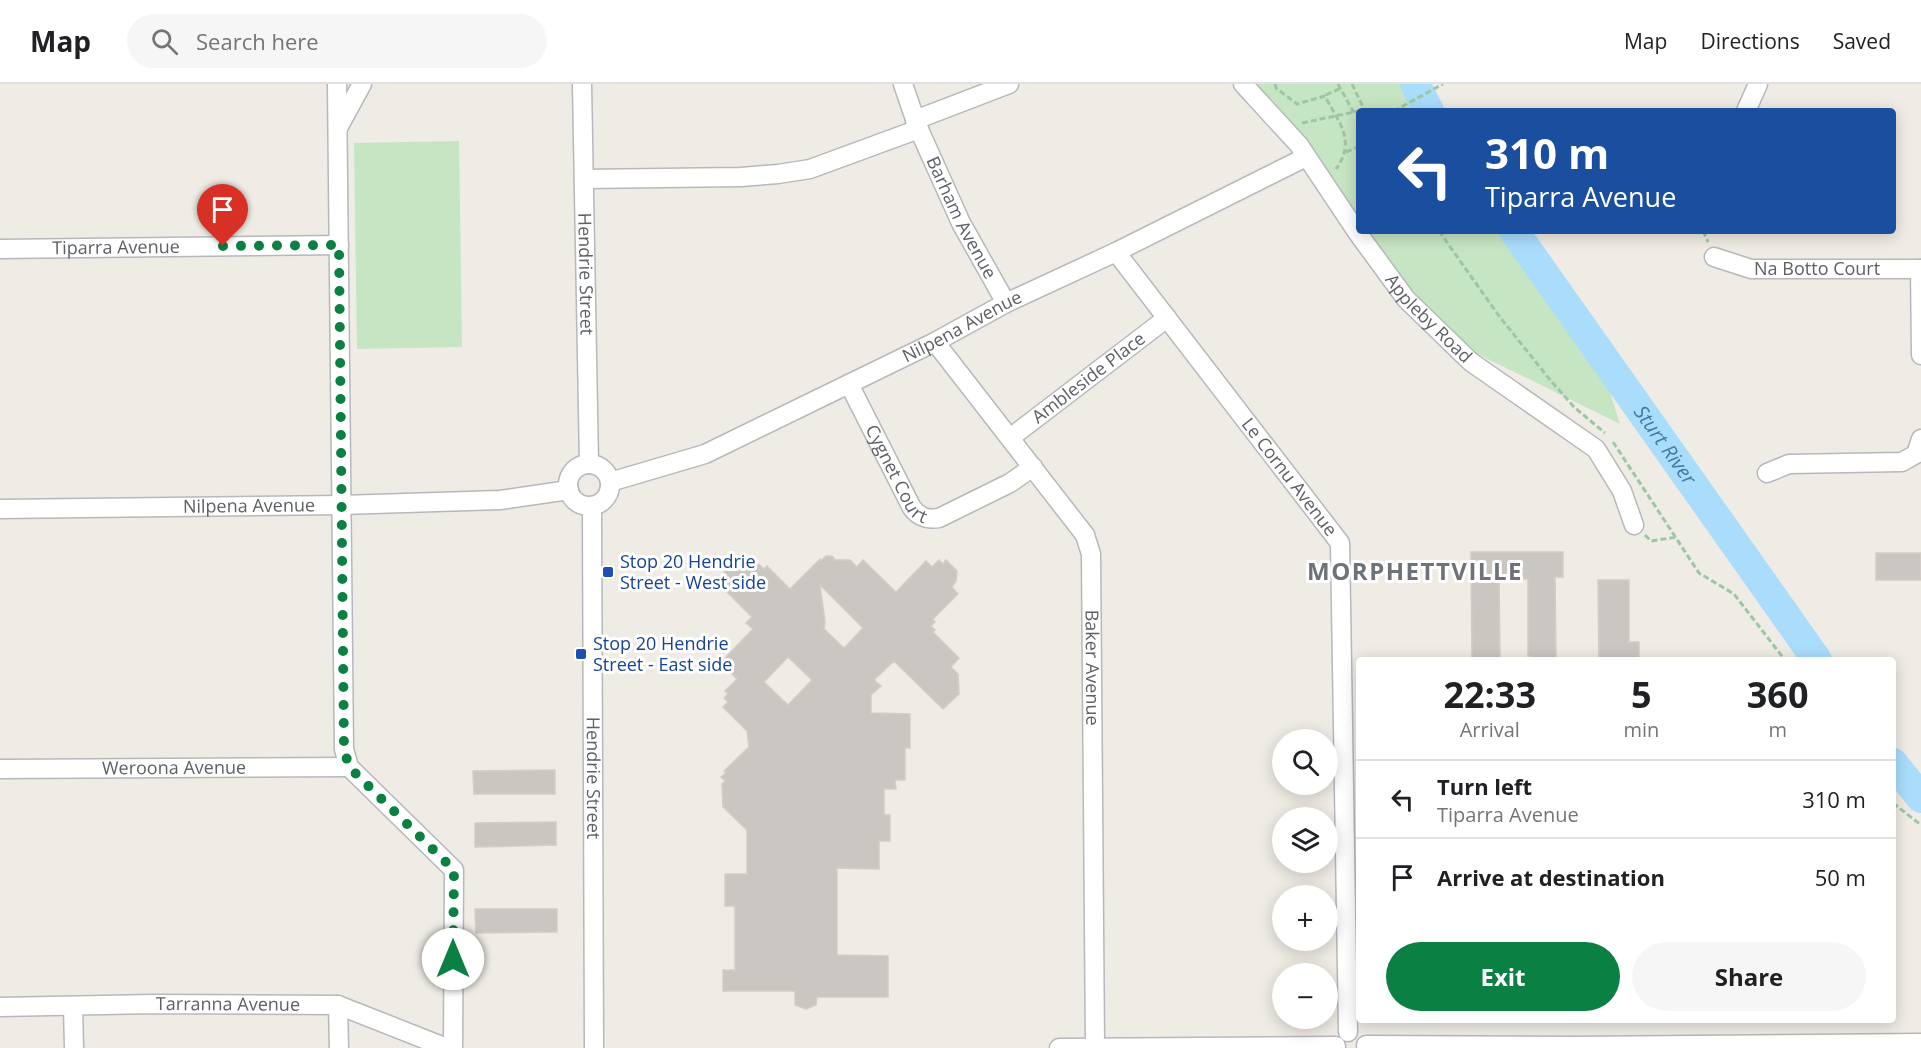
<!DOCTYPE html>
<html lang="en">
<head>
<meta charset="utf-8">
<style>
	:root { --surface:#fff; --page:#f6f6f6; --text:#202124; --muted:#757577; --line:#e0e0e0; --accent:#0b8043 }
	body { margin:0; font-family:"Open Sans",sans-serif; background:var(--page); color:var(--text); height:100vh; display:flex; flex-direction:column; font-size:22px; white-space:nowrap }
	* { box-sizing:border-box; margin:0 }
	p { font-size:20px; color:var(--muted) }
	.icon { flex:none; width:33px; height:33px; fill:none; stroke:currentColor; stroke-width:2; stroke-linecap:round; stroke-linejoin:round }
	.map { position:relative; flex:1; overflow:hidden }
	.panel { position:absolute; left:1356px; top:573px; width:540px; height:366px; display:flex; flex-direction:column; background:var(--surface); border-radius:6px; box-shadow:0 3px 15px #0003 }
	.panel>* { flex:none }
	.top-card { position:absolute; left:1356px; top:24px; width:540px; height:126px; border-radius:6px; box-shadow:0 3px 15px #0003; background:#1a4fa0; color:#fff; overflow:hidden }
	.buttons { position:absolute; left:1272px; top:645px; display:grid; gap:12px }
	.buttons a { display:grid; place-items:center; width:66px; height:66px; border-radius:50%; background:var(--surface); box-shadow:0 3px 15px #0003; font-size:30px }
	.pin { position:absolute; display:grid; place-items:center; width:51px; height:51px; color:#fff; margin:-62px -26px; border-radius:50% 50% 50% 0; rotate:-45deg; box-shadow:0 0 6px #0007 }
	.pin .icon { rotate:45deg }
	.me { position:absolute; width:66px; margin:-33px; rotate:0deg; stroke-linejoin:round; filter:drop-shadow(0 0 4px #0008) }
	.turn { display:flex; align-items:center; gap:21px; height:126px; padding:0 30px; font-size:27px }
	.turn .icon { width:78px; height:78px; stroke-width:2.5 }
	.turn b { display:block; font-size:42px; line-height:51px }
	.eta { display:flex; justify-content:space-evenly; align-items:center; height:102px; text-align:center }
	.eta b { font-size:36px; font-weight:700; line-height:42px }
	.action { display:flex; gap:12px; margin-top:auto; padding:12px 30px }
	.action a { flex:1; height:69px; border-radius:36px; background:var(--accent); color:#fff; font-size:24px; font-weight:700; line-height:69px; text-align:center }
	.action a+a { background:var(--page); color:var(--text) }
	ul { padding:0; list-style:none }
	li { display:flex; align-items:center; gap:18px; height:78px; padding:0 30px; border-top:2px solid var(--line) }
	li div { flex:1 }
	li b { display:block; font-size:22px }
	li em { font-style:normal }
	header { display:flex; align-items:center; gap:36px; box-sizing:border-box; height:84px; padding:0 30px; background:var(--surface); border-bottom:2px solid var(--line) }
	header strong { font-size:28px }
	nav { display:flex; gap:33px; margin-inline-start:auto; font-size:21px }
	.search { width:420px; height:54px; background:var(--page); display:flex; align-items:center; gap:15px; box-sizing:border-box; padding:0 21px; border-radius:33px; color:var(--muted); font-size:22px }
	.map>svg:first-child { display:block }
	.green { fill:#c6e5c3 }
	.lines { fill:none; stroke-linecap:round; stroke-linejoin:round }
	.river { stroke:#a9ddfb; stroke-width:30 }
	.building { fill:#cac7c2; stroke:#d3cdc4; stroke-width:1.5; fill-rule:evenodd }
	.minor-casing { stroke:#b6b8bb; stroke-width:21 }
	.path { stroke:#9dc6a6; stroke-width:3; stroke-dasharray:6 3; stroke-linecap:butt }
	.minor { stroke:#fff; stroke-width:18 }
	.route { stroke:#0b8043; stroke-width:10; stroke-dasharray:0 18 }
	.transit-dot { fill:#1a4fb4; stroke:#fff; stroke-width:2 }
	.labels { text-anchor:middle; stroke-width:6; stroke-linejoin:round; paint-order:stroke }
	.street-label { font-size:18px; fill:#5d6165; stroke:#fff }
	.transit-label { font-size:18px; fill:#164399; stroke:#fff; text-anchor:start }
	.water-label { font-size:20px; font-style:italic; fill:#437aa4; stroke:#fff }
	.district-label { font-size:24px; font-weight:bold; letter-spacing:1.5px; fill:#6e7377; stroke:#fff }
</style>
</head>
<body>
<header>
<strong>Map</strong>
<div class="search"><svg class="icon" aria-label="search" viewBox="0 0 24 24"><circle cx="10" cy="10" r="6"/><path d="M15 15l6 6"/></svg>Search here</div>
<nav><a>Map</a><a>Directions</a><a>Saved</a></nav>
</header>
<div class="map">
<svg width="1921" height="964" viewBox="0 0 1921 964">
	<rect width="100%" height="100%" fill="#efece5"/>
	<path class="green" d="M1246,0H1415L1429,27H1359V140Z
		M459,57L462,263L357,265L354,59Z
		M1364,147H1514L1596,263L1620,340L1447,255Z"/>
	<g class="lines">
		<g class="river">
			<path d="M1415,0L1429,27"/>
			<path id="s1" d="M1514,147L1817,576"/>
			<path d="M1893,679L1921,714"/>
		</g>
	</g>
	<path class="building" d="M1471,468H1563V493H1555L1556,576H1531V572H1528V495H1499L1500,574L1497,576H1472Z
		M1876,469H1921V496H1876Z
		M826,472H832L835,476H850L857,483L863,476L896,508L926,477L932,483L939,476L943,480L946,476L957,487L956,497L952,503L958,510L933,535L935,538L931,542L935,546L933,548L959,574L951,583L958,590L959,610L943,625L894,577L874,596L881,602L871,611V629L910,630V664H905V696H895L896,705H884V731H890V757H879V785L837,784V871L888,872V913H817L816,921L806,925L795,921V907H723V886H735V822H725V790H747V746L723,723L722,700L725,697L721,693L726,689L724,687L749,663L747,647L723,623L728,618L724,614L728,610L725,607L737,595L724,582L728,579L724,575L753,545L746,539L752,533L727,508L730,505L723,498L728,492L724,488L732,481L745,480L751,483L756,478L764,485L767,482L790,505L820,475L821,477ZM820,501L863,544L844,564L824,545L825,538ZM788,573L812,596L788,621L764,598Z
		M1598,496H1629V558H1639V576H1599Z
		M555,686V710H474L473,687Z
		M556,738V761L475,763V739Z
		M475,825H557V848L476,849Z"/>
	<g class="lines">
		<defs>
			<g id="minor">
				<path d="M337,0L344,665L349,683L454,786L453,964"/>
				<path id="s2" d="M582,0L589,380"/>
				<path id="s3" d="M903,0L917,41L961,139L1006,219"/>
				<path id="s4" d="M1243,0L1299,61L1357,148L1406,215L1471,278L1596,365L1622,407L1634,441"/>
				<path d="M1746,27L1758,0"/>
				<path d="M915,36L1009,0"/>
				<path d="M338,44L362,0"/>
				<path d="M584,95L741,93L778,90L810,85L919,45"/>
				<path id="s5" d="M0,165L339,161"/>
				<path id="s6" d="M1116,168L1340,459L1348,948"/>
				<path id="s7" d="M1714,173L1751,185H1921"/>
				<path d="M1920,185L1921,271"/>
				<path id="s8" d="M935,258L1085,451L1091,470L1095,963"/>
				<path id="s9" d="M849,300L912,424C919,433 927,436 939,434L1010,399L1033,383"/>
				<path id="s10" d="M1010,354L1167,234"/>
				<circle cx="589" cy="401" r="21"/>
				<path d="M1767,389L1789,380L1902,378L1916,370L1921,355"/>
				<path id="s11" d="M610,398L705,370L935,258L1006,219L1116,168L1306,73"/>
				<path id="s12" d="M592,422L594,964"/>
				<path id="s13" d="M0,425L342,421L500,416L569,406"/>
				<path id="s14" d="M0,685L349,683"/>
				<path d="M338,921L339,964"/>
				<path d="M73,922L74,964"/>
				<path id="s15" d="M0,923L154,920L338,921L447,964"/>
				<path d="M1366,961L1573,962L1921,959"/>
				<path d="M1059,964L1336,962"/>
			</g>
		</defs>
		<use href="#minor" class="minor-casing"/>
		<path class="path" d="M1275,0L1276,4L1297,20L1325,12C1338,38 1357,56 1336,85
			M1338,0L1354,29
			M1352,0L1365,27
			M1326,11L1341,4
			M1394,27L1443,0
			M1302,39L1359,27
			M1346,68L1358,63
			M1439,147L1499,232L1551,297L1574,323L1605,349
			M1703,147L1708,158
			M1613,358L1699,489L1734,510L1785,576
			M1645,451L1651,457L1677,453
			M1893,719L1921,741"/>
		<use href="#minor" class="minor"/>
	</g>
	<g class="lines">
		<path class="route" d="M223,162L339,161L344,665L349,683L454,786L453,875"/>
	</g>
	<g class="transit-dot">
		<rect x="602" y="482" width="12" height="12" rx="3"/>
		<rect x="575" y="564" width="12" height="12" rx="3"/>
	</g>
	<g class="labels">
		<g class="street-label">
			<text dy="6" stroke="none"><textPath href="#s3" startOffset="146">Barham Avenue</textPath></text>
			<text dy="6" stroke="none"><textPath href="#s5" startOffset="116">Tiparra Avenue</textPath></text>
			<text dy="6" stroke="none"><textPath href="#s7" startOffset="105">Na Botto Court</textPath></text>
			<text dy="6" stroke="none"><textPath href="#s2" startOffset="190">Hendrie Street</textPath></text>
			<text dy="6" stroke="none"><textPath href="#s4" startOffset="300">Appleby Road</textPath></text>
			<text dy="6" stroke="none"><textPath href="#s11" startOffset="386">Nilpena Avenue</textPath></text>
			<text dy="6" stroke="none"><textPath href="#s10" startOffset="99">Ambleside Place</textPath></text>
			<text dy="6" stroke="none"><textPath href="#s9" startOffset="102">Cygnet Court</textPath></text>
			<text dy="6" stroke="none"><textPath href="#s6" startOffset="284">Le Cornu Avenue</textPath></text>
			<text dy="6" stroke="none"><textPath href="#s13" startOffset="249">Nilpena Avenue</textPath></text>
			<text dy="6" stroke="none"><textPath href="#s8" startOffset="378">Baker Avenue</textPath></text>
			<text dy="6" stroke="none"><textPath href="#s14" startOffset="174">Weroona Avenue</textPath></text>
			<text dy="6" stroke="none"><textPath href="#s12" startOffset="272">Hendrie Street</textPath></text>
			<text dy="6" stroke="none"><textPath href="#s15" startOffset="228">Tarranna Avenue</textPath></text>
		</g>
		<g class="transit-label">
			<text x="620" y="484">Stop 20 Hendrie<tspan x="620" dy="21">Street - West side</tspan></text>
			<text x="593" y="566">Stop 20 Hendrie<tspan x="593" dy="21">Street - East side</tspan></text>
		</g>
		<g class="water-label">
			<text dy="7" stroke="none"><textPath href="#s1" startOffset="262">Sturt River</textPath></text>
		</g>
		<g class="district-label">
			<text x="1415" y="496">MORPHETTVILLE</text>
		</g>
	</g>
</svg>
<div class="buttons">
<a><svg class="icon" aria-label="search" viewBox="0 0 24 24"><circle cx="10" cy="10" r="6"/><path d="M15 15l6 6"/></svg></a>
<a><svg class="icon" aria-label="layers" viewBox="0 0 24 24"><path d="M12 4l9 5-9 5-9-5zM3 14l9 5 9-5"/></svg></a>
<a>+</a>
<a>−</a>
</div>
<div class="pin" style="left:223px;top:162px;background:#d93025"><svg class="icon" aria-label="arrive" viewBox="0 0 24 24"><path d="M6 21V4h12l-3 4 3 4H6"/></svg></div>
<svg class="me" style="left:453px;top:875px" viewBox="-20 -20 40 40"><circle r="19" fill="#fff"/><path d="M0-13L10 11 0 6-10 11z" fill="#0b8043"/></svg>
<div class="top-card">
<div class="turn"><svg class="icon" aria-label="left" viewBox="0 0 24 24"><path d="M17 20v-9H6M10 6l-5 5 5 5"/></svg><div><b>310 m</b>Tiparra Avenue</div></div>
</div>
<section class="panel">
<div class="eta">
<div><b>22:33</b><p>Arrival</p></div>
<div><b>5</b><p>min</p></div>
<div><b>360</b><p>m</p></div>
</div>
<ul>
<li><svg class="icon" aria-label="left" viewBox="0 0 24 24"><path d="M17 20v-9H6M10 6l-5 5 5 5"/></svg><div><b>Turn left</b><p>Tiparra Avenue</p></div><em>310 m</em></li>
<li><svg class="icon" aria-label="arrive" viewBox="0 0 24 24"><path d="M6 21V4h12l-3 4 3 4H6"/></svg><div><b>Arrive at destination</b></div><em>50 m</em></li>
</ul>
<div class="action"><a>Exit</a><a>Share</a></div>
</section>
</div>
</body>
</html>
